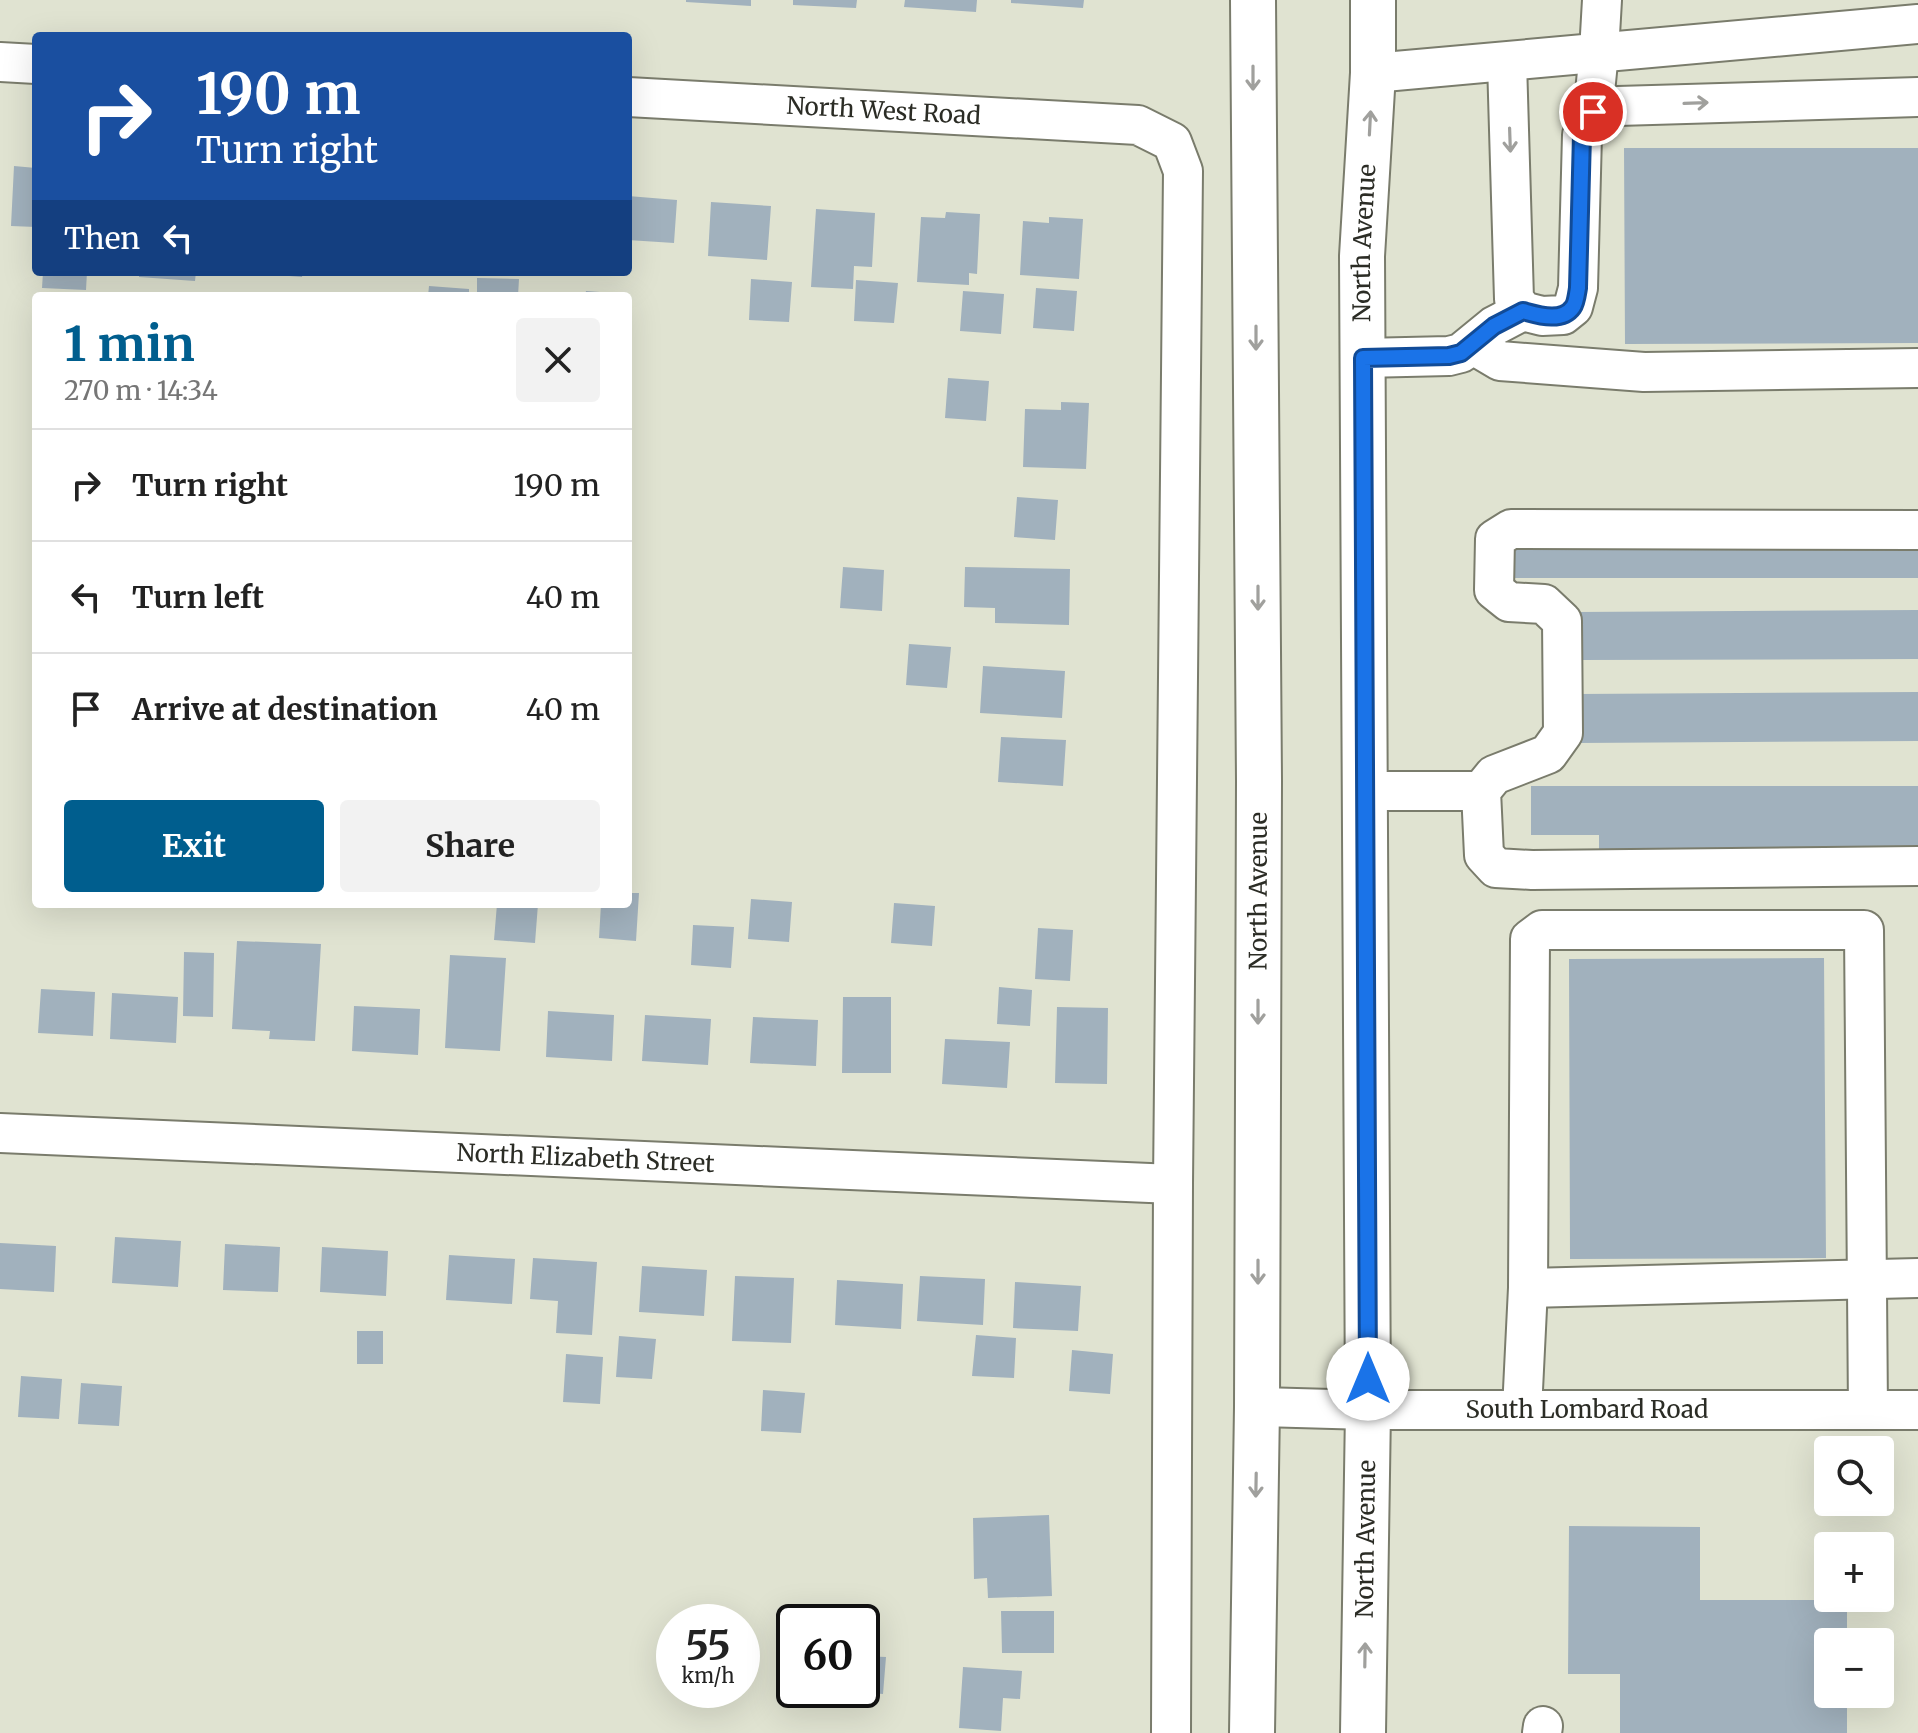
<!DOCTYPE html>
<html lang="en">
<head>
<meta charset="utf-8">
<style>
	:root { --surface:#fff; --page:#f2f2f2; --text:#222; --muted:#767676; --line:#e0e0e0; --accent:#005e8e }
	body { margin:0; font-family:Merriweather,serif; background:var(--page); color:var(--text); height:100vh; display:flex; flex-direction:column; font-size:30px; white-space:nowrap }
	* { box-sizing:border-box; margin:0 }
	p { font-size:26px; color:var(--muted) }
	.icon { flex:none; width:44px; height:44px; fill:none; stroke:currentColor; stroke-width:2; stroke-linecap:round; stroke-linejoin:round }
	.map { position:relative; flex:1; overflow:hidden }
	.side { position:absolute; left:32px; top:292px; width:600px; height:616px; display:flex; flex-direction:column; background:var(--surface); border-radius:8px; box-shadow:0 8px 32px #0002 }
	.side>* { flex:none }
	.top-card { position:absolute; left:32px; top:32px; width:600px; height:244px; border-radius:8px; box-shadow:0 8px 32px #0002; background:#1a4fa0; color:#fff; overflow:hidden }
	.controls { position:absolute; left:1814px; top:1436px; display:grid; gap:16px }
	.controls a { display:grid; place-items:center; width:80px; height:80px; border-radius:8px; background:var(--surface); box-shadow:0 8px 32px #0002; font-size:40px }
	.speed { position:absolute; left:656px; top:1604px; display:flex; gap:16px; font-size:40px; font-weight:700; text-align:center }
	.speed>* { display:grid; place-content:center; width:104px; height:104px; border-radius:50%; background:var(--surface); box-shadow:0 8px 32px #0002; line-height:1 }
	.speed small { font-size:20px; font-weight:400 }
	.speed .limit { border:4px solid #111; border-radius:12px; background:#fff; color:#111 }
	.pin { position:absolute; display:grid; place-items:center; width:68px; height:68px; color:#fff; margin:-34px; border:4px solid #fff; border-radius:50%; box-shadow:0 2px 8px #0007 }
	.me { position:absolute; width:88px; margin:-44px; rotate:0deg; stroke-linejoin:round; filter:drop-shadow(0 0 6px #0008) }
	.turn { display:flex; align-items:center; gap:28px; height:168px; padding:0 32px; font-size:36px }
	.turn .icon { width:104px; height:104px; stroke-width:2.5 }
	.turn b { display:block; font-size:56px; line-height:68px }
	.then { display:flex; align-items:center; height:76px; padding:0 32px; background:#0003; gap:16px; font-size:30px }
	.round { display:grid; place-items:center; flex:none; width:84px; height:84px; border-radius:8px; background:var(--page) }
	.summary { display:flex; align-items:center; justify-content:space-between; height:136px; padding:0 32px }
	h1 { font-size:48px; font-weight:700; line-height:60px; color:var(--accent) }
	.action { display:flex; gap:16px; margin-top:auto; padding:16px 32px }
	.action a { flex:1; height:92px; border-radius:8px; background:var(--accent); color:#fff; font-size:32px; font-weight:700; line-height:92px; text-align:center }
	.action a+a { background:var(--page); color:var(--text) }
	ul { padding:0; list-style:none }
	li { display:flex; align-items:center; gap:24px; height:112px; padding:0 32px; border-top:2px solid var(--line) }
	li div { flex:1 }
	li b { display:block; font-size:30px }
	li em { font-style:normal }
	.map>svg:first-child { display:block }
	.building { fill:#a1b1bd }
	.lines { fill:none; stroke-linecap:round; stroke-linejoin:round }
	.minor-casing { stroke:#7a7c6c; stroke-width:42 }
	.major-casing { stroke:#7a7c6c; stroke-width:48 }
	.minor { stroke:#fff; stroke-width:38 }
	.major { stroke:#fff; stroke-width:44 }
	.oneway { stroke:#a0a09d }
	.route-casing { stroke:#114b97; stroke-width:20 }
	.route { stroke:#1a73e8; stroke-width:14 }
	.labels { text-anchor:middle; stroke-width:7; stroke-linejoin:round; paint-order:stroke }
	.street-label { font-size:24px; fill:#2b2c25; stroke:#e0e3d1 }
</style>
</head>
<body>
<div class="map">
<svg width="1918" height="1733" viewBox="0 0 1918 1733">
	<rect width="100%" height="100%" fill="#e0e3d1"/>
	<path class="building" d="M686,0H751V6L686,2Z
		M793,0H857L856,8L793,5Z
		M905,0H977L976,12L904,7Z
		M1011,0H1084L1083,8L1011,3Z
		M1624,148H1918V343L1625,344Z
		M14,166L36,168V227L11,226Z
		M628,196L677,200L674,243L628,240Z
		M711,202L771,206L767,260L708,256Z
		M816,209L875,213L872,267L854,266L853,289L811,287Z
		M946,212L980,214L977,274L969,273V285L917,282L921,217L945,218Z
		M1049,217L1083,219L1079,279L1020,275L1023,221L1049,223Z
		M43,272H87L86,290L42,288Z
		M139,272H196L195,281L139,277Z
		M263,272H303L302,277L263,274Z
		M477,278L519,279L518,296H477Z
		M751,279L792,282L789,322L749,320Z
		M856,280L898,283L894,323L854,321Z
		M429,286L469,289V296H428Z
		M1036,288L1077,291L1074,331L1033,328Z
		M586,291L627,294L626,296H585Z
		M963,291L1004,294L1001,334L960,331Z
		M948,378L989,381L986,421L945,418Z
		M1061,402L1089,403L1086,469L1023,467L1025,409L1061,410Z
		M1017,497L1058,500L1055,540L1014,537Z
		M1512,545H1918V578H1512Z
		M843,567L884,570L882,611L840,608Z
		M965,567L1070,569L1069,625L995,623V608L964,607Z
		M1918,610V659L1577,660V612Z
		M909,644L951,647L947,688L906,685Z
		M983,666L1065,671L1062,718L980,713Z
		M1918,692V741L1577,743V694Z
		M1001,737L1066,740L1063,786L998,782Z
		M1531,786H1918V849H1599V835H1531Z
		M628,893H639L636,941L599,938L601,904H628Z
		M751,899L792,902L789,942L748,939Z
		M894,903L935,906L932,946L891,943Z
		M497,904H538L535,943L494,940Z
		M693,925L734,927L731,968L691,965Z
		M1038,928L1073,930L1070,981L1035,979Z
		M237,941L321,944L315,1041L269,1039L270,1031L232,1029Z
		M184,952L214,953L213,1017L183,1016Z
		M450,955L506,958L500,1051L445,1048Z
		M1824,958L1826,1258L1570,1259L1569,959Z
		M999,987L1032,990L1030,1026L997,1024Z
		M41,989L95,992L93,1036L38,1033Z
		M112,993L178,997L176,1043L110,1039Z
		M843,997H891V1073H842Z
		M354,1006L420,1009L418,1055L352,1051Z
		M1057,1007L1108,1008L1107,1084L1055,1083Z
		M548,1011L614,1015L612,1061L546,1057Z
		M645,1015L711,1019L708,1065L642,1061Z
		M753,1017L818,1020L816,1066L750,1063Z
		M945,1039L1010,1042L1007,1088L942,1084Z
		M115,1237L181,1241L178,1287L112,1283Z
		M0,1243L56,1246L54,1292L0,1289Z
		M225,1244L280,1247L278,1292L223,1290Z
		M322,1247L388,1251L386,1296L320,1292Z
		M449,1255L515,1259L512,1304L446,1300Z
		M533,1258L597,1262L592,1335L556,1333L558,1301L530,1299Z
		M642,1266L707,1270L704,1316L639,1312Z
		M735,1276L794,1278L791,1343L732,1341Z
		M920,1276L985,1279L983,1325L917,1321Z
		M837,1280L903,1284L901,1329L835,1325Z
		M1015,1282L1081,1286L1078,1331L1013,1328Z
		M357,1331H383V1364H357Z
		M976,1335L1016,1338L1014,1378L972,1376Z
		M619,1336L656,1339L652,1379L616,1377Z
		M1072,1350L1113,1354L1110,1394L1069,1391Z
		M566,1354L603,1357L600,1404L563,1402Z
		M21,1376L62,1379L59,1419L18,1417Z
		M81,1383L122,1386L119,1426L78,1424Z
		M763,1390L805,1393L801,1433L761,1431Z
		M1049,1515L1052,1596L988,1598L987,1578L974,1579L973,1518Z
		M1569,1526L1700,1527V1600H1847V1642H1828V1694H1847V1733H1620V1674H1568Z
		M1001,1611H1054V1653H1002Z
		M862,1656L886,1657L883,1694L862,1692Z
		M963,1667L1022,1671L1020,1699L1003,1698L1001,1731L959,1728Z"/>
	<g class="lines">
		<defs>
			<g id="minor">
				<path d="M0,62L36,64"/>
				<path d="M1507,62L1514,299L1523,311L1542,316L1563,315L1573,307L1578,288L1582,135L1593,112L1618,106L1918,97"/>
				<path d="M1373,73L1918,24"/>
				<path id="s1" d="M628,97L1138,125L1172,142L1183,171L1173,1184L1171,1733"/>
				<path d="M1593,112L1599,52L1602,0"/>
				<path d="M1473,345L1500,361L1644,372L1918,368"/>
				<path d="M1363,358L1449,356L1461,353L1494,326L1523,311"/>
				<path d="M1918,530L1511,529L1495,539L1494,590L1509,602L1544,604L1562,621L1563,733L1548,754L1494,775L1481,791L1484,855L1496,868L1532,870L1918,866"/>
				<path d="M1365,791H1481"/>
				<path id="s2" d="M0,1133L1173,1184"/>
				<path d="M1528,1288L1918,1278"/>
				<path id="s3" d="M1257,1407L1368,1410H1918"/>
				<path d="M1522,1410L1528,1288L1530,939L1542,930H1864L1868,1410"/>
				<path d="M1542,1733L1543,1726"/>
			</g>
			<g id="major">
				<path id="s4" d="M1252,1733L1257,1407L1259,781L1253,0"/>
				<path id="s5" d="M1363,1733L1368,1410L1362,256L1373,73V0"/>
			</g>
		</defs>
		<use href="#minor" class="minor-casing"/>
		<use href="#major" class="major-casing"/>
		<use href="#minor" class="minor"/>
		<use href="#major" class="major"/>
	</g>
	<defs><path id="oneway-shaft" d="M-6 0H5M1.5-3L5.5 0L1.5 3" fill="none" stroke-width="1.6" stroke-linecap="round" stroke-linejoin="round" transform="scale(2)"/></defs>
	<g class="oneway">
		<use href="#oneway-shaft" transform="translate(1253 78) rotate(90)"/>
		<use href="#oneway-shaft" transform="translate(1696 103) rotate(-2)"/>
		<use href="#oneway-shaft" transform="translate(1370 123) rotate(-87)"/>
		<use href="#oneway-shaft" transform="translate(1510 140) rotate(88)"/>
		<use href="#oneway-shaft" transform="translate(1256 338) rotate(90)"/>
		<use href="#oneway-shaft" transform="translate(1258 598) rotate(90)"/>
		<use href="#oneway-shaft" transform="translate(1258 1012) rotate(90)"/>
		<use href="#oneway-shaft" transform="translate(1258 1272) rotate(90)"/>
		<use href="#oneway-shaft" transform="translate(1256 1485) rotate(91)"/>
		<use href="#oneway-shaft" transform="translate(1365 1655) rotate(-89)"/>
	</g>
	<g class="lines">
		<defs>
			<path id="route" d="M1368,1379L1363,358L1449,356L1461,353L1494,326L1523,311C1538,315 1562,323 1573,307C1576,303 1577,294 1578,288L1582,135L1593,112"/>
		</defs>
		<use href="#route" class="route-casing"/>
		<use href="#route" class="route"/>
	</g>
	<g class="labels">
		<g class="street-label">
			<text dy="8" stroke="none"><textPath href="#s1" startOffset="256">North West Road</textPath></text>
			<text dy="8" stroke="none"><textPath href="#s5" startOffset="1490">North Avenue</textPath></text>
			<text dy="8" stroke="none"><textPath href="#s4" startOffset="842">North Avenue</textPath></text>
			<text dy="8" stroke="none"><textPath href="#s2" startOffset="586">North Elizabeth Street</textPath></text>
			<text dy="8" stroke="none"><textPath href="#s3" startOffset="330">South Lombard Road</textPath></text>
			<text dy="8" stroke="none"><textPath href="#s5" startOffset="194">North Avenue</textPath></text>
		</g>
	</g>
</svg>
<div class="controls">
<a><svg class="icon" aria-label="search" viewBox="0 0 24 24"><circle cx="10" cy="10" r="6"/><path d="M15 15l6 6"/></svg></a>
<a>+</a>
<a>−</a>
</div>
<div class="speed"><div>55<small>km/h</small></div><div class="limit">60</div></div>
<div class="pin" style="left:1593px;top:112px;background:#d93025"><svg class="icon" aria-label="arrive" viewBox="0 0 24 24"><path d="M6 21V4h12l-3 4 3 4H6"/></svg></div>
<svg class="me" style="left:1368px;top:1379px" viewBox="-20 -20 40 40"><circle r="19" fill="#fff"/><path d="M0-13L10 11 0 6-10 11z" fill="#1a73e8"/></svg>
<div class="top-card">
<div class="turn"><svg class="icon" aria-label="right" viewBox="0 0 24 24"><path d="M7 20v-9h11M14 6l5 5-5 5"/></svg><div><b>190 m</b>Turn right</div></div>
<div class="then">Then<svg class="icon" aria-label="left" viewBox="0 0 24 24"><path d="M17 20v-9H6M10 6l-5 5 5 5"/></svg></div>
</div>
<section class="side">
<div class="summary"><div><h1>1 min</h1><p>270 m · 14:34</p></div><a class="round"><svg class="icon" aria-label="close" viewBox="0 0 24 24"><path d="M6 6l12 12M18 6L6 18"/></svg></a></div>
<ul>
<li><svg class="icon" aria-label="right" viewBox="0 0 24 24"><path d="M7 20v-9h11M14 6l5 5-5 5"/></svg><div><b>Turn right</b></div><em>190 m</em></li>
<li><svg class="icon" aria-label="left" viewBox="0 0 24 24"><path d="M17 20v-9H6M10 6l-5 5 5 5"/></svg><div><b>Turn left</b></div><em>40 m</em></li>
<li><svg class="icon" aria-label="arrive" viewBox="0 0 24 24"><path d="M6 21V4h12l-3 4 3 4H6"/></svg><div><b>Arrive at destination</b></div><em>40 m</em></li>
</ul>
<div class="action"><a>Exit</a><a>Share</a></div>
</section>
</div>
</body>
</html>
